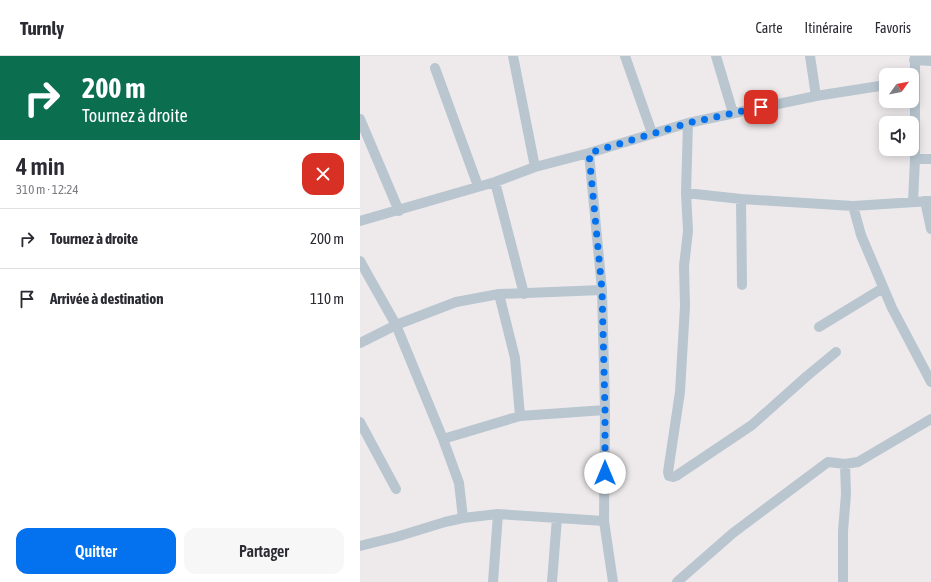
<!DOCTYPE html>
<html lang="fr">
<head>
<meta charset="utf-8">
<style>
	:root { --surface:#fff; --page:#f7f7f7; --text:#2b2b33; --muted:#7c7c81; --line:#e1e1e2; --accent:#0471ef }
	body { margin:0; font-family:"Asap Condensed",sans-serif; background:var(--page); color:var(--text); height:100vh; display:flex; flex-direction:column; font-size:15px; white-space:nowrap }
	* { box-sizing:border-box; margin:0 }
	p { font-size:13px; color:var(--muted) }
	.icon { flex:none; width:22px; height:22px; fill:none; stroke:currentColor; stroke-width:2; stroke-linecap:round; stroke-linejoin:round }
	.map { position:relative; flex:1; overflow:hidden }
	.panel { display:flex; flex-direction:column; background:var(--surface); width:360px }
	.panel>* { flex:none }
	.banner { background:#0b6e4f; color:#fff; overflow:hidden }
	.needle { width:26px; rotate:57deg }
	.fabs { position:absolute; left:519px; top:12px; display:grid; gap:8px }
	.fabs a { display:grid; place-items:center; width:40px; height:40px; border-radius:8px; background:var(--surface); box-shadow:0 2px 10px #0003; font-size:20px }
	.pin { position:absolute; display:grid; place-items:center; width:34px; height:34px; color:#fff; margin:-17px; border-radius:8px; box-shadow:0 2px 6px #0006 }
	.me { position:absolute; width:44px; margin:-22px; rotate:0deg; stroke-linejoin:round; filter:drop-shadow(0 0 3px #0008) }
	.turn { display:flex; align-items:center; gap:14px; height:84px; padding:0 16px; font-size:18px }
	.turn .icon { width:52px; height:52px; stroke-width:2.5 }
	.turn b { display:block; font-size:28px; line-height:34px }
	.round { display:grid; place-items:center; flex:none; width:42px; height:42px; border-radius:12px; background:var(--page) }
	.head { display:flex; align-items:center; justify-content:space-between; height:68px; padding:0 16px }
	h1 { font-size:24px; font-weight:600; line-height:30px }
	.primary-button { display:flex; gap:8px; margin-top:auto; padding:8px 16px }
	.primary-button a { flex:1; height:46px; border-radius:12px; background:var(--accent); color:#fff; font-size:16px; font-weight:600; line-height:46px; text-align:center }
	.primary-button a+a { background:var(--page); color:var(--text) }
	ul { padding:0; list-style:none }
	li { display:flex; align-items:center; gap:12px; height:60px; padding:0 16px; border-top:1px solid var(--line) }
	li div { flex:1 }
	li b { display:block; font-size:15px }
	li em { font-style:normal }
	header { display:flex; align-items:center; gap:24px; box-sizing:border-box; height:56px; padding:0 20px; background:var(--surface); border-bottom:1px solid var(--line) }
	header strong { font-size:19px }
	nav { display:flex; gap:22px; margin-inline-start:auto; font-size:14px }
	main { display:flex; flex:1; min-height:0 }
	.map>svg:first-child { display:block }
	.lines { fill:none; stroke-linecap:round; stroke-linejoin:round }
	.minor { stroke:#b9c6d0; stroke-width:10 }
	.route { stroke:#0471ef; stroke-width:7; stroke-dasharray:0 12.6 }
</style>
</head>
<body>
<header>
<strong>Turnly</strong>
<nav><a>Carte</a><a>Itinéraire</a><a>Favoris</a></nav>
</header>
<main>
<section class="panel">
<div class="banner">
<div class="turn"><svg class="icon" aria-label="right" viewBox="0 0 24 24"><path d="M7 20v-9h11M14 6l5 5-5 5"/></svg><div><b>200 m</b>Tournez à droite</div></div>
</div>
<div class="head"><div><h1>4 min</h1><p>310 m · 12:24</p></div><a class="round" style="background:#d93025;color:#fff"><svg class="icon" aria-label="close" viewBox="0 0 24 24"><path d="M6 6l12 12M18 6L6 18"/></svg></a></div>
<ul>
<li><svg class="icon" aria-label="right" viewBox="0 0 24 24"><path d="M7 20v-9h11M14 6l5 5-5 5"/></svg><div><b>Tournez à droite</b></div><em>200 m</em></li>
<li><svg class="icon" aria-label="arrive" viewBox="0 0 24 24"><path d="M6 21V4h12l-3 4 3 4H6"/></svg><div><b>Arrivée à destination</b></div><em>110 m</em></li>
</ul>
<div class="primary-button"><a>Quitter</a><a>Partager</a></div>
</section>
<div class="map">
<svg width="571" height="526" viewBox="0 0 571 526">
	<rect width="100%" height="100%" fill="#eeeaeb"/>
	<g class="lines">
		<path class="minor" d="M153,0L175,111
			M265,0L292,77
			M356,0L373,57
			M450,0L456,40
			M554,4L571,5
			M75,12L118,130
			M0,63L39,155
			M328,67L326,137L328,175L324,210L325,250L320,336L308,416L309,420L313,421L316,420L392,369L447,320L476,296
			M229,97L242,234L245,354L244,465L253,526
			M555,103H571
			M135,126L164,238
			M326,137L381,143L493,150L571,145
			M381,143L382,229
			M565,145L571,173
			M553,146L555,103V0
			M493,150L501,179L532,252L571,326
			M0,165L135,126L175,111L229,97L328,67L456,40L526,29
			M0,205L36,269L83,383L99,427L103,462
			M139,238L155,302L160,360
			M459,271L523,232
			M0,287L36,269L96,246L139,238L242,234
			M0,366L36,433
			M83,383L160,360L245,354
			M0,490L36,481L85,466L103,462L138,458L244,465
			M133,526L138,458
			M192,526L197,462
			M317,526L373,477L468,406L485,408L498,406L571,363
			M483,526V475L486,438L485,408"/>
	</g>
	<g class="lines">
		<path class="route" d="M245,417V354L242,234L229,97L328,67L401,51"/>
	</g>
</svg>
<div class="fabs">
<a><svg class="needle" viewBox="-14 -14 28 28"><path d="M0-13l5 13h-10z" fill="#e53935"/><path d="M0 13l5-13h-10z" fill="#7c7c81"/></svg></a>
<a><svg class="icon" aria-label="sound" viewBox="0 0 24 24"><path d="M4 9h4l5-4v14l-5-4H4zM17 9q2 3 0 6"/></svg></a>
</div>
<div class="pin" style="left:401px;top:51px;background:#d93025"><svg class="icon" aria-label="arrive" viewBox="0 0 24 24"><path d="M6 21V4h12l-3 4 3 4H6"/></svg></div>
<svg class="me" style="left:245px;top:417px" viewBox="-20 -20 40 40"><circle r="19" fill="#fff"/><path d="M0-13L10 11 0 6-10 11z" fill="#0471ef"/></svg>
</div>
</main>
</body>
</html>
